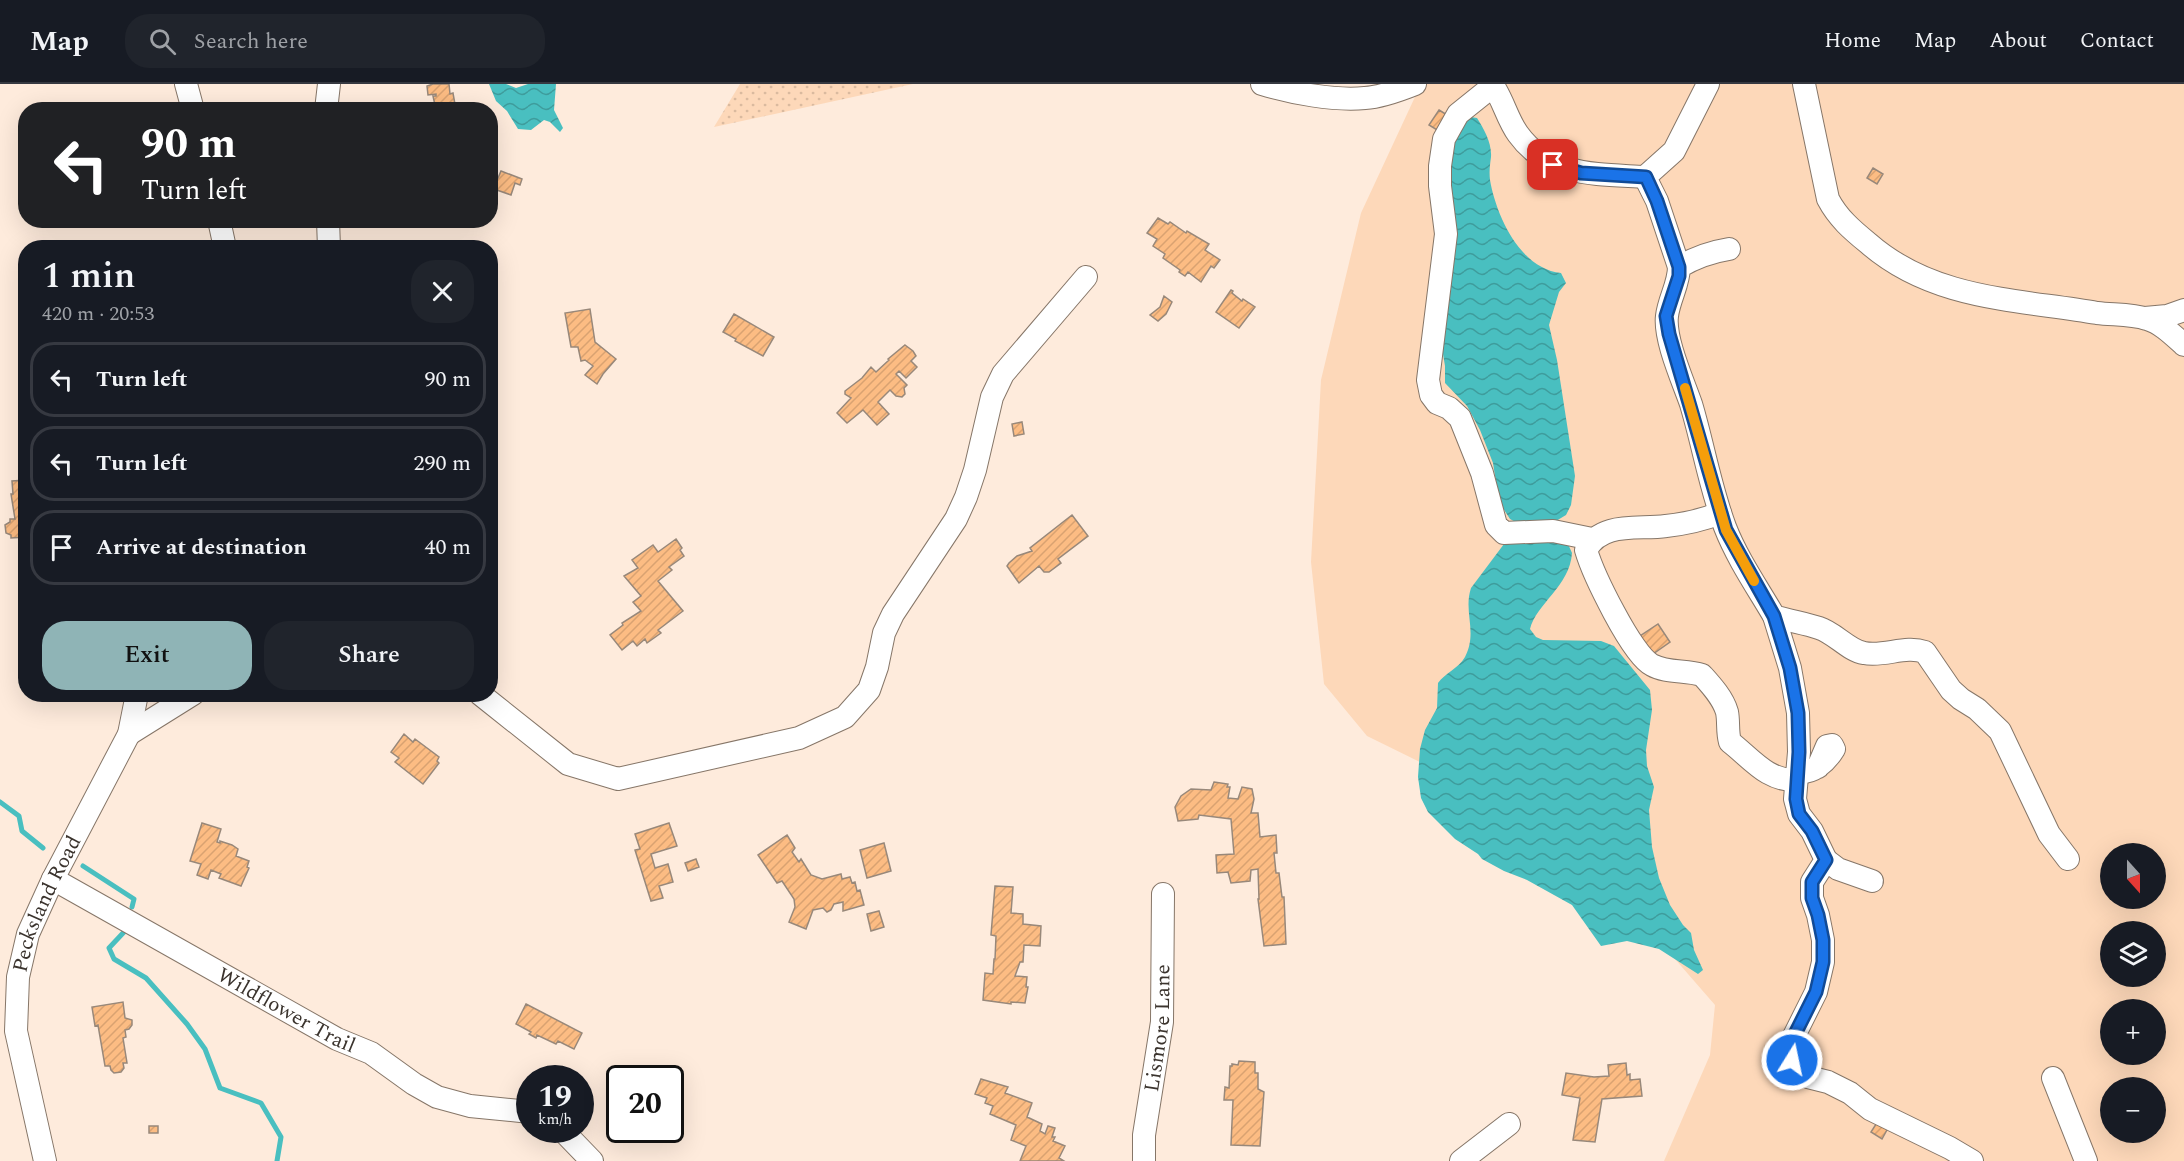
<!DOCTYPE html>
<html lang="en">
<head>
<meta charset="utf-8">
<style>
	:root { --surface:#171b24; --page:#20242c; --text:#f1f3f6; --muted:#9ea1a6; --line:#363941; --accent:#8fb4b6 }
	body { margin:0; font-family:Spectral,serif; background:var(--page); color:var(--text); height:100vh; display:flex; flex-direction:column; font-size:22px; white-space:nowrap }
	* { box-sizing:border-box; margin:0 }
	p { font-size:20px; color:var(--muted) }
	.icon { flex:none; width:33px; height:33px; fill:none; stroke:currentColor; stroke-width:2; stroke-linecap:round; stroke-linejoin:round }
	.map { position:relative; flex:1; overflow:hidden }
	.panel { position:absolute; left:18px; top:156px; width:480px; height:462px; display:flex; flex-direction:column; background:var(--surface); border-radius:24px; box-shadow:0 6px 24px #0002 }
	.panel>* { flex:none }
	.hud { position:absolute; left:18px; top:18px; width:480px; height:126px; border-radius:24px; box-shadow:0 6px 24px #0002; background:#202124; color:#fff; overflow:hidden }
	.needle { width:39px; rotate:159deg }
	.buttons { position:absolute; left:2100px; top:759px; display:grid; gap:12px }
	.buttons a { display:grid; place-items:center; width:66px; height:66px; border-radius:50%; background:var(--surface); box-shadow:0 6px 24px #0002; font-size:30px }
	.speed { position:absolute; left:516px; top:981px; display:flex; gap:12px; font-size:30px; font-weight:700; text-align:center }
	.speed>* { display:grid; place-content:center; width:78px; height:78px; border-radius:50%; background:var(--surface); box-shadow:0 6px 24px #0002; line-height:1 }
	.speed small { font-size:15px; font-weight:400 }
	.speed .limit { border:3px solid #111; border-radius:9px; background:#fff; color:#111 }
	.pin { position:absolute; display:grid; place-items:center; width:51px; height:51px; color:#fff; margin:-26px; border-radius:12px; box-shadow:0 3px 9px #0006 }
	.me { position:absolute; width:66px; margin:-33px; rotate:10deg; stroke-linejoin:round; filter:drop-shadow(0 0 4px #0008) }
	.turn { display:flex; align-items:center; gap:21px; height:126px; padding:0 24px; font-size:27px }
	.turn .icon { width:78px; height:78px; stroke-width:2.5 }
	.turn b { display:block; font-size:42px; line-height:51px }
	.round { display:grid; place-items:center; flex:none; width:63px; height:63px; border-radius:24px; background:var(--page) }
	.overview { display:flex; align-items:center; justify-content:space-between; height:102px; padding:0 24px }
	h1 { font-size:36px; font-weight:600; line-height:45px }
	.cta { display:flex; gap:12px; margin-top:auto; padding:12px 24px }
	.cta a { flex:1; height:69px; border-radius:24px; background:var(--accent); color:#111; font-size:24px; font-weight:600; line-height:69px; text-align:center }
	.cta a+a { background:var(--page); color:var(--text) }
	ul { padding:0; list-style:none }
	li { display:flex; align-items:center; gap:18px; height:75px; margin:0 12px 9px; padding:0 12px; border:3px solid var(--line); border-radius:24px }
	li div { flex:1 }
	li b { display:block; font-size:22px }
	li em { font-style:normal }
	header { display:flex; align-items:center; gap:36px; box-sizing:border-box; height:84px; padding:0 30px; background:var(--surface); border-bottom:2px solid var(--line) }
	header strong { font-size:28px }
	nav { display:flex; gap:33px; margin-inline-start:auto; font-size:21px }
	.search { width:420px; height:54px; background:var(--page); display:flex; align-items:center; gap:15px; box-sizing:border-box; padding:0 21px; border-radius:24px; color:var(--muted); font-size:22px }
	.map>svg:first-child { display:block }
	.grass { fill:#fdd8b9; fill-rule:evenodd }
	.park { fill:url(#park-dots) }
	.water { fill:url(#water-waves) }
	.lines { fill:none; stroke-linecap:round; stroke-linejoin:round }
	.stream { stroke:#49bfc0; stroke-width:5 }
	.building { fill:url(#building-hatch); stroke:#98887a; stroke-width:1.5 }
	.minor-casing { stroke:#867668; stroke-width:24 }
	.minor { stroke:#fff; stroke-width:22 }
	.route-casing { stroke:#114b97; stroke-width:15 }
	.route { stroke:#1a73e8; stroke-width:10 }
	.slow { stroke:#f59e0b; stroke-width:10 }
	.labels { text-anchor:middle; stroke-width:4.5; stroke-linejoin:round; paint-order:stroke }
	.street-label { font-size:21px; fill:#3b342e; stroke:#feebdc }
</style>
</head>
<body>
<header>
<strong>Map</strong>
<div class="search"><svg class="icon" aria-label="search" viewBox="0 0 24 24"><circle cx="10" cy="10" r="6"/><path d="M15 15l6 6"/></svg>Search here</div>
<nav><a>Home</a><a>Map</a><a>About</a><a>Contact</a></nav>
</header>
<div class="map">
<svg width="2184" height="1077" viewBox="0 0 2184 1077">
	<defs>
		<pattern id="park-dots" width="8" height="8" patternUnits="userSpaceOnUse" patternTransform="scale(1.5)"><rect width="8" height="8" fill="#fdd8b9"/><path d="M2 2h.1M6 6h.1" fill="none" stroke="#daba9f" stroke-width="1.8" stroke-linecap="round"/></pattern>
		<pattern id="water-waves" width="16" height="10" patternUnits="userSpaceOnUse" patternTransform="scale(1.5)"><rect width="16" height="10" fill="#49bfc0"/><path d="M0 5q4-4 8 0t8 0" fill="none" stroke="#3e9c9c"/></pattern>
		<pattern id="building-hatch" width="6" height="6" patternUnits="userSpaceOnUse" patternTransform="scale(1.5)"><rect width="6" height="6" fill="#fcbc83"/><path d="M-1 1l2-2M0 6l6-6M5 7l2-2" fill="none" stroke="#d9a271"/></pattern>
	</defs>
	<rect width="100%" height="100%" fill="#feebdc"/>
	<path class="grass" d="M1421,0H2184V1077H1664L1710,971L1715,921L1641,836L1424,680L1367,652L1324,600L1311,478L1321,296L1361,129ZM2110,770H2156V814H2110ZM2110,848H2156V892H2110ZM2110,926H2156V970H2110ZM2110,1004H2156V1048H2110Z"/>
	<path class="park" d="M740,0H913L714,43Z"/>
	<path class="water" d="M489,0H506L516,4L528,0H556L554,26L563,44L560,48L550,38L544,36L531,46L518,45L507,27L496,17Z
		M1471,33L1477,34C1484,45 1492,59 1491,73C1490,81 1489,87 1490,96C1496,131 1520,185 1561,189L1566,199L1559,208L1549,241L1557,276L1575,392L1571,421L1566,431L1556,437L1521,441L1510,435L1499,418L1493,379L1480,346L1467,322L1445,299V282L1441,258L1445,78L1458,41Z
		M1535,451L1568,460L1572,469C1570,502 1536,520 1530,545L1536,553L1543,556L1601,557L1614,562L1650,606L1652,626L1646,666L1647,682L1654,703L1649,726L1652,763L1659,794L1670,821L1683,841L1691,849L1694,866L1703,886L1698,890L1659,865L1627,857L1601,862L1572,821L1527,796L1504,787L1482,775L1478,770L1455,755L1428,728L1421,714L1418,693L1420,665L1425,646L1437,624L1438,599C1445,589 1458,585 1465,573C1478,548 1463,528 1471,504L1504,460L1511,456Z"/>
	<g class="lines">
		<path class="stream" d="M0,718L19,732L22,747L43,764
			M83,782L134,815L132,823
			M124,848L109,864L114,875L146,894L187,940L205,965L220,1004L261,1019L281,1053L277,1077"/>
	</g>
	<path class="building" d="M433,0H449L450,10L453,9L456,26H436L433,12H436V10L428,11L427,2Z
		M1439,26L1452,34L1442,49L1429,41Z
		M1873,84L1883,90L1877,100L1867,94Z
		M501,87L522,95L520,101L515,99L511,111L494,105L497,98L494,97L496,93L498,94Z
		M1158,134L1168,140L1170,138L1186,149L1187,147L1209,160L1205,166L1220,176L1214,184L1211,182L1201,198L1188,188L1185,192L1179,188L1180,186L1163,174L1165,170L1153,162L1157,155L1147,149Z
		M1231,206L1233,207L1232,209L1242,217L1243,215L1255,223L1239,244L1216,228Z
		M1164,212L1172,218L1166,230L1158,237L1150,231L1160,223Z
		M590,225L595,258L616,275L603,290L597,300L585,291L593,282L585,276L581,277L578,263H571L565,229Z
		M734,230L774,253L763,272L735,257L736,255L723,248Z
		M905,261L913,267L916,272L911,277L917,283L906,294L899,287L896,290L907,301L904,304L905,310L902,313L896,312L890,306L878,318L889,330L877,341L863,326L847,339L837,329L851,314L845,310V307L862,294L871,283L876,288L889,276L888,275Z
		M1022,338L1024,350L1014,352L1012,340Z
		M26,396V453L11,454V451L6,449L5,441L10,438V435H15L11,410H13L12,397Z
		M1072,431L1088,452L1058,475L1061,479L1049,488H1044L1039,482L1019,499L1007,482L1009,479L1017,472L1032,467L1030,464Z
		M676,455L682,464L680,466L684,472L669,483L672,486L658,497L683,527L658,546L661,549L647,559L645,555L637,562L633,557L622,566L610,551L623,541L622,539L641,527L633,518L641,512L624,492L638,484L632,476L653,461L658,468Z
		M1658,540L1670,558L1653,570L1640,552Z
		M404,650L413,658L415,655L439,673L437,677L439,679L423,700L395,678L399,674L391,668Z
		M1214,698L1228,700L1227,703H1230L1228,714L1238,715L1242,703L1252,705L1254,715L1251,729H1258L1260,753L1276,751L1277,769H1274L1276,789H1279L1282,813H1284L1286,860L1264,862L1258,815H1259L1258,785L1251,786L1250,797L1231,799L1228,788L1217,789L1216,771L1234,770L1231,735L1199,731L1198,735L1178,737L1175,723L1181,712L1191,705L1211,706Z
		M202,739L221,745L217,758L220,759V757L232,761L238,765L236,772L249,777L247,783L249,784L241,802L219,794L221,790L211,786L208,795L197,791L201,780L190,777Z
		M669,739L677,762L651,770L655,784L668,780L673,798L659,802L663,814L651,817L635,766L640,765L635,750Z
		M787,751L795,764L792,768L799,778L801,775L811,791L822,795L841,790L842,795L850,793L852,799L855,798L857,807L860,806L864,821L843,827V818L834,820L831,826L827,828L823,824L813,826L806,845L789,838L795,823L794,815L782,797L777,799L758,771Z
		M884,759L891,787L867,794L860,766Z
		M696,775L699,783L688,787L685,779Z
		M995,802L1013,803L1011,829L1023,830V840L1041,842L1040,862L1024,861L1023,878H1020L1015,892L1027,893L1026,903H1028L1025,919L1011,918V920L983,916L985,889L993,890L994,875H995L996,852L991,851Z
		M879,827L884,843L871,847L867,830Z
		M123,918L125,934L132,936V941L129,945L125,946L126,953L123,954L127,979H123L124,984L121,988L114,989L111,986L110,982H105L98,941L95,942L92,923Z
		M526,920L582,949L574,965L558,957L556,960L537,951L536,954L529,950L531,948L516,940Z
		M1239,977L1255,978V989H1258V1005L1264,1008L1260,1062L1231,1061L1233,1016H1224L1225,1003L1229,1004L1230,982H1232V980L1238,981Z
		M1626,979L1627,991L1630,990V996L1640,995L1642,1012L1602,1015L1595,1058L1573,1056L1580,1014L1562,1011L1566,989L1594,993L1609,992L1608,981Z
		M981,995L1008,1003L1005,1009L1032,1019L1027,1033L1042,1040L1040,1047L1045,1050L1048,1042L1055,1044L1052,1053H1055L1053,1057L1065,1062L1059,1074L1064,1077H1020L1026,1062L1011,1056L1016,1041L990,1030L993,1022L985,1019L987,1014L975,1010Z
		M1878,1037L1888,1044L1882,1055L1871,1048Z
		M149,1042H158V1049H149Z"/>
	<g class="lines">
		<defs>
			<g id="minor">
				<path d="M186,0L193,26"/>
				<path d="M1262,0C1292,9 1334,17 1365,14C1381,13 1400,6 1415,0"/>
				<path d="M1492,0C1503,15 1507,35 1518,50C1549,93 1597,90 1645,93"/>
				<path d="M1804,0L1828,115C1838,134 1852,146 1868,159C1933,216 2016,215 2097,229C2113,231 2132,230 2147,235C2161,239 2173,251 2184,261"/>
				<path d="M1493,2L1458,30L1444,55L1440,82V102L1446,150L1428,296L1431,311L1437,319L1449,324L1460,334L1482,389L1496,441L1504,449L1553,447L1592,455"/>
				<path d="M326,26L329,0"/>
				<path d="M219,136L225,164"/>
				<path d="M328,136L329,164"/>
				<path d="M1729,165C1710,168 1696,173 1679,183C1679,200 1669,215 1667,232C1664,255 1683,297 1691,320C1703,360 1710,403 1725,443C1737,474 1757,503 1774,532C1789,537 1804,539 1819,544C1835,549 1849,567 1864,569C1885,573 1905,561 1925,568L1951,606L1961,615L1977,625L2000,647L2049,750L2068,775"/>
				<path d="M1679,183L1657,117L1645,93L1674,67L1708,0"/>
				<path d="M2145,234L2167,232L2184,226"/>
				<path d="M1720,429C1703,436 1684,440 1666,442C1638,446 1602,437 1586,466C1593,490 1632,571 1652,581C1666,589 1686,586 1702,591C1711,601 1723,614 1727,628C1729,638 1727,648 1730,658C1752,675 1767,697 1796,696"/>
				<path d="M1774,532L1790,584L1798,629L1799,668L1795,715L1799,730L1812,747L1826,776L1812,798V814L1818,831L1823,856V878L1816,908L1789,962L1792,976L1798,986L1808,993L1828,998L1850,1009L1870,1025L1950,1064L1972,1077"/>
				<path d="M480,610L568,680L618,695L799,654L845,633L869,606L877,583L884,549L893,530L956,435L966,413L975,386L992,313L1003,290L1086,193"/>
				<path d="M129,650L193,610"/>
				<path d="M1797,688C1813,690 1826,678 1834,665L1832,661L1827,662L1818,683"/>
				<path d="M1826,776L1838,785L1872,797"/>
				<path id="s1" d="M53,795L337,955L371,969L414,1000L437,1013L470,1022L530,1028"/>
				<path d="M2053,994L2086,1077"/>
				<path d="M562,1046L592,1077"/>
				<path id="s2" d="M45,1077L16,947L18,893L28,850L53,795L129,650L137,610"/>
				<path id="s3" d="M1144,1077V1051L1162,938L1163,810"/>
				<path d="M1461,1077L1509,1040"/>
			</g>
		</defs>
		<use href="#minor" class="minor-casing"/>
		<use href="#minor" class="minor"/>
	</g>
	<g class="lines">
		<defs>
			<path id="route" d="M1553,81L1581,89L1646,93L1657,117L1679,183V192L1666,232L1669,250L1726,446L1774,532L1790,584L1798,629L1799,668L1796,715L1799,730L1812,747L1826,776L1812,798V814L1818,831L1823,856V878L1816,908L1789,962L1792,976"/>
		</defs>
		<use href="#route" class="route-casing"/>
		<use href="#route" class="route"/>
		<path class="slow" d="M1685,304L1726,446L1754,497"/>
	</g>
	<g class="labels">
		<g class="street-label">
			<text dy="7" stroke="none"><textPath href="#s2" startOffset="266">Pecksland Road</textPath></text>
			<text dy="7" stroke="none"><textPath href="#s1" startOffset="268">Wildflower Trail</textPath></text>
			<text dy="7" stroke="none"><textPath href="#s3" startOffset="134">Lismore Lane</textPath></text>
		</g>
	</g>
</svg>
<div class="buttons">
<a><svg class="needle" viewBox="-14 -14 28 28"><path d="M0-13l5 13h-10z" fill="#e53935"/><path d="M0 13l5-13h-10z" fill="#9ea1a6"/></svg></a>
<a><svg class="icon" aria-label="layers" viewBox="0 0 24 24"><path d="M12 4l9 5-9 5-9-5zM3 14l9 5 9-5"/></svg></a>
<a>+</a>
<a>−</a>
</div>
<div class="speed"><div>19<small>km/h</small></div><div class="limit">20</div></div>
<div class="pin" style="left:1553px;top:81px;background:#d93025"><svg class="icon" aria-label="arrive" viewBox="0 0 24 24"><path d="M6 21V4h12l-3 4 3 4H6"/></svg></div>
<svg class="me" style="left:1792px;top:976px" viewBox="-20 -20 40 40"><circle r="17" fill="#1a73e8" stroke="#fff" stroke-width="3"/><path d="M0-11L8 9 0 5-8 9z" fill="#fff"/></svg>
<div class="hud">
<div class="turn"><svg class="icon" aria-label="left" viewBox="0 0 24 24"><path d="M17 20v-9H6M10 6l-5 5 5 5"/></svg><div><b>90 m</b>Turn left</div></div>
</div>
<section class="panel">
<div class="overview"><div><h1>1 min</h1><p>420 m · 20:53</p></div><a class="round"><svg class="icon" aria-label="close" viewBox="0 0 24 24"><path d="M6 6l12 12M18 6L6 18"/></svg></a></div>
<ul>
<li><svg class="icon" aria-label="left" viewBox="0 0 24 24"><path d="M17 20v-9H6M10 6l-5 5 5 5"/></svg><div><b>Turn left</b></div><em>90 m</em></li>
<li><svg class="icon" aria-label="left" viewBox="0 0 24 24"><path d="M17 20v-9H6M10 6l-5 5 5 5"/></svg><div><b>Turn left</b></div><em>290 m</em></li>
<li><svg class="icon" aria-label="arrive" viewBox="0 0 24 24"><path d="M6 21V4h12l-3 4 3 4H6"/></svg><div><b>Arrive at destination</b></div><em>40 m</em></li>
</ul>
<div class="cta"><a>Exit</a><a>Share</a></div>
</section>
</div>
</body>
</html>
